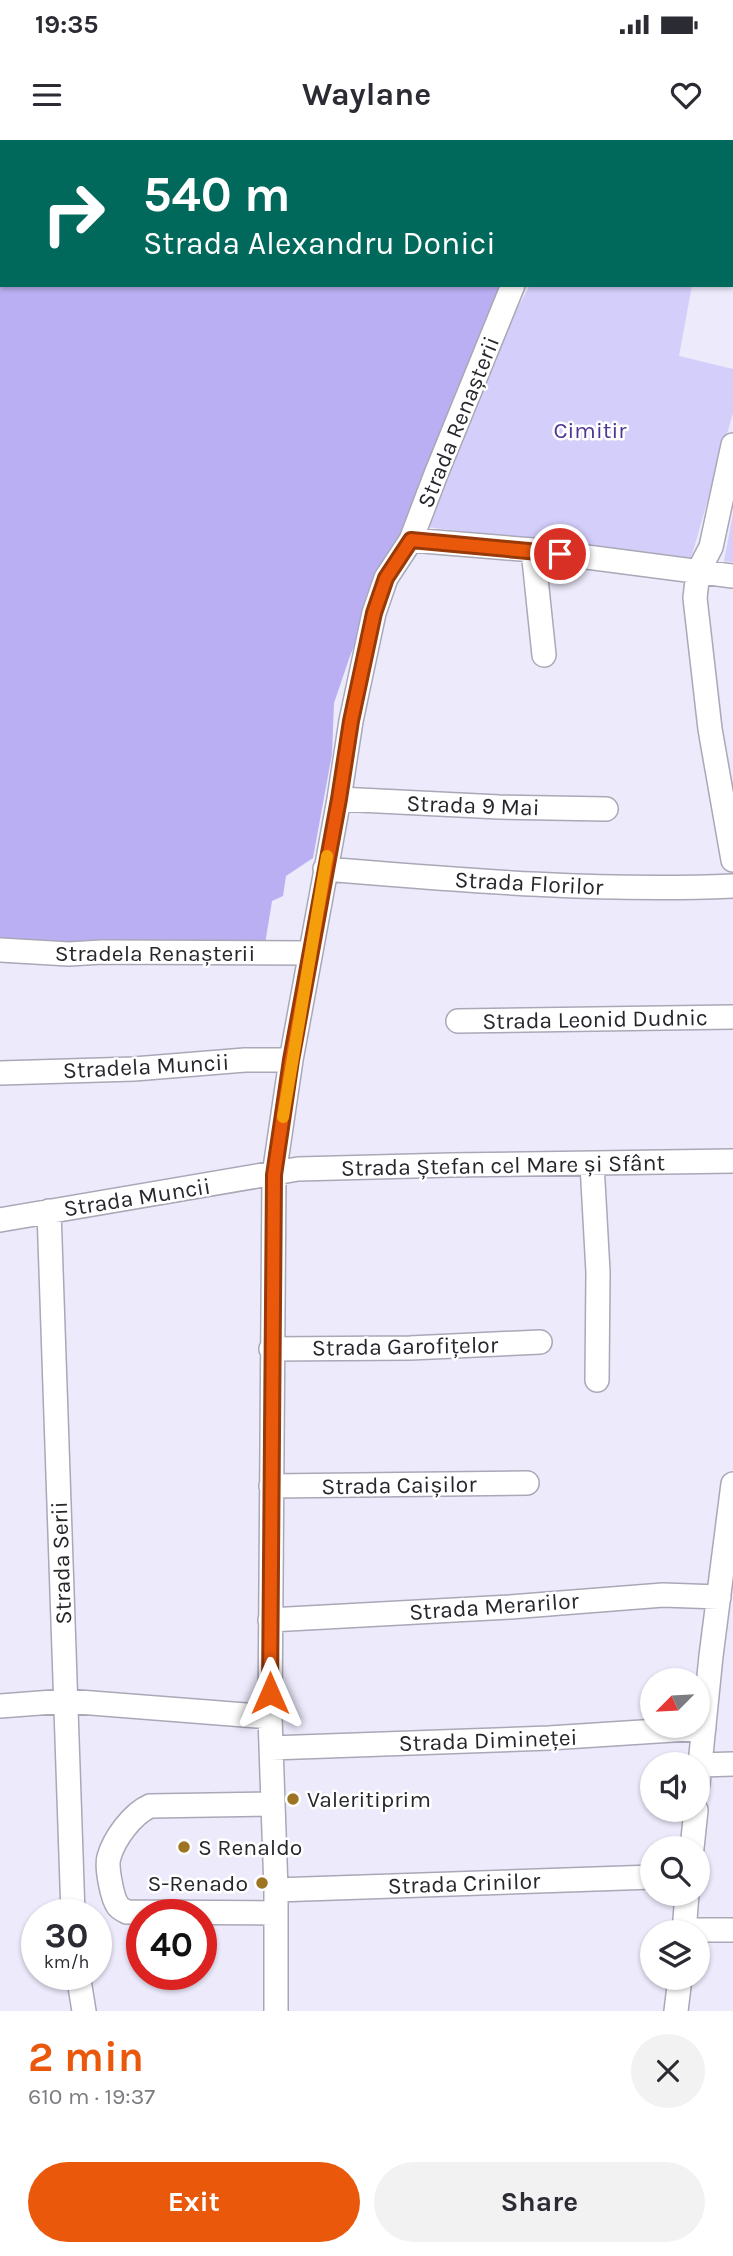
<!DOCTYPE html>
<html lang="en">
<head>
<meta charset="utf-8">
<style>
	:root { --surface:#fff; --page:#f2f2f3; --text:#2b2b33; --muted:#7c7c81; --accent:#ea580c }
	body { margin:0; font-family:Karla,sans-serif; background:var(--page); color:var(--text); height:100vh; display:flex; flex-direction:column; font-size:26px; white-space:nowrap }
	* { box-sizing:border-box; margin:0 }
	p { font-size:23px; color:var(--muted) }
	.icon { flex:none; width:38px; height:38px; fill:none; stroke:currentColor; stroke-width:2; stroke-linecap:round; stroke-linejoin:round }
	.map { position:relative; height:1871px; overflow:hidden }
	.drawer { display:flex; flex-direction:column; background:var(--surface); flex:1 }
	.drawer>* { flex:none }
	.guide { position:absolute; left:0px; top:0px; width:733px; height:147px; box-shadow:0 2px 5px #0004; background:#00695c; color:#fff; overflow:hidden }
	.needle { width:46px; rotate:246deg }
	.controls { position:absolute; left:640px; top:1528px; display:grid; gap:14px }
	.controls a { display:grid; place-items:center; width:70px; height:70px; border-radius:50%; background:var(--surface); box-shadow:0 2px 5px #0004; font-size:35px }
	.speed { position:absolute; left:21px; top:1759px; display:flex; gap:14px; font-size:35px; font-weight:700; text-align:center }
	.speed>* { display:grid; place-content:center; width:91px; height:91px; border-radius:50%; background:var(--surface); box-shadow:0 2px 5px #0004; line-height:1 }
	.speed small { font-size:18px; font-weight:400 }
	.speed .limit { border:10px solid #d22; background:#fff; color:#111 }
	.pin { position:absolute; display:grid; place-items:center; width:60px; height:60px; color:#fff; margin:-30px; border:4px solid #fff; border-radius:50%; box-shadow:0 2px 7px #0007 }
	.me { position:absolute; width:77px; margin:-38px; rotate:0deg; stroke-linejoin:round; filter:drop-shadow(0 0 5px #0008) }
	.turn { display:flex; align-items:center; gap:24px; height:147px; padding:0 28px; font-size:32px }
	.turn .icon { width:91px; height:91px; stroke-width:2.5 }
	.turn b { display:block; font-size:49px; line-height:60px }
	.round { display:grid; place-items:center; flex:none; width:74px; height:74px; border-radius:37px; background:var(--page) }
	.head { display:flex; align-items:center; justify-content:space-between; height:119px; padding:0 28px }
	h1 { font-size:42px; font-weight:700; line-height:52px; color:var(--accent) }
	.cta { display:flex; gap:14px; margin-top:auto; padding:14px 28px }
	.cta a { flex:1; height:80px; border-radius:42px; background:var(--accent); color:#fff; font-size:28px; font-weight:700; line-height:80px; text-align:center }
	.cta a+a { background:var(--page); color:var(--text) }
	.status { display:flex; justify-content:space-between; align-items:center; height:49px; padding:0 35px; background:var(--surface); direction:ltr }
	.status svg { height:19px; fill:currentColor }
	header { display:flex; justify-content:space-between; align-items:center; height:91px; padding:0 28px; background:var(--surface); font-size:32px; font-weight:700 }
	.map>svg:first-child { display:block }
	.green { fill:#d3cefa }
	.forest { fill:#b9aff2 }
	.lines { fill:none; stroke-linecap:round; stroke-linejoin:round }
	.minor-casing { stroke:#a9a8b7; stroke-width:26 }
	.minor { stroke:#fff; stroke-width:23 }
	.route-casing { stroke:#983908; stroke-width:18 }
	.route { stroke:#ea580c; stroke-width:12 }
	.slow { stroke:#f59e0b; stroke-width:12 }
	.poi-dot { fill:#9d7422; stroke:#fff; stroke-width:2.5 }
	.labels { text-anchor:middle; stroke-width:5; stroke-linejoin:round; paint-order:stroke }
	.street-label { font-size:23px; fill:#27262c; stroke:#fff }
	.park-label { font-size:23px; fill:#4e3694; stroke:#fff }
	.poi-label { font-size:23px; fill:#27262c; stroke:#fff; text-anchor:start }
</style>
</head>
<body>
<div class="status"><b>19:35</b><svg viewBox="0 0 49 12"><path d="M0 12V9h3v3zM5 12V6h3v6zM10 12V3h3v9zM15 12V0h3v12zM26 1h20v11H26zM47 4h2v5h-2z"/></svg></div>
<header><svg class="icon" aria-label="menu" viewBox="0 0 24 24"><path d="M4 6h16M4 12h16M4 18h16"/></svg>Waylane<svg class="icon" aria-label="heart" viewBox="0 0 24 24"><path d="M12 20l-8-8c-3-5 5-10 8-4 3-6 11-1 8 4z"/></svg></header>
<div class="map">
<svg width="733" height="1871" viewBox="0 0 733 1871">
	<rect width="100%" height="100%" fill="#eceafb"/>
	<path class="green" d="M597,0H718L720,1L597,2Z
		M530,145H692L679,216L733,229V273L691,418L426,387L500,200Z
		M733,374V422L724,421Z"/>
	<path class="forest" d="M0,0H567L566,2H2V145H506L350,516L334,563L332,614L313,718L286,736L283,756L272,761L265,804L0,805Z"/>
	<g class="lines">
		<defs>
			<path id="minor" d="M576,2L577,0
				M733,305L711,407L698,432L695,458L710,589L733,720
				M411,400L533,410L733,436
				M533,410L544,515
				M339,659L499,667L606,669
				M325,729C460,740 597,752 733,746
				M0,810L69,814L102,812L310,813
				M458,881L733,877
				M0,933L134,929L245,920H291
				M592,1024L598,1132L597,1240
				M49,1071L73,1774
				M0,1080L298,1029L451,1025L733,1021
				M271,1209L410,1208L540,1202
				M271,1346L527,1343
				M270,1480L510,1467L663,1455L719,1457
				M0,1566L66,1561L270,1577
				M271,1608L549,1598L704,1588
				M700,1625L733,1624
				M698,1644L711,1516L733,1344
				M273,1664L150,1666C132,1674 114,1699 109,1717C106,1726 112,1758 118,1766C119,1768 125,1771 127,1772L276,1773
				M692,1708L696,1670
				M276,1750L653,1737
				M684,1790H733
				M684,1792L687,1754
				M78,1834L84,1871
				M276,1871V1750L270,1577L274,1035L291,920L339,659L351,581L374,473L386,438L411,400L436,334L513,145
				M676,1871L680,1838"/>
		</defs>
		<use href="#minor" class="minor-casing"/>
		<use href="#minor" class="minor"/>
	</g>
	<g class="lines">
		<defs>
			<path id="route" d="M270,1553L274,1035L291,920L339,659L351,581L374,473L386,438L411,400L560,414"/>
		</defs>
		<use href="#route" class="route-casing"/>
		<use href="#route" class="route"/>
		<path class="slow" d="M283,977L327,716"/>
	</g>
	<g class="poi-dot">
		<circle cx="293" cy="1659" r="7"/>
		<circle cx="184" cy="1707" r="7"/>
		<circle cx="262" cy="1743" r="7"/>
	</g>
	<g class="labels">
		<g class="street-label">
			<text transform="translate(458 282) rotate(-68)" y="8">Strada Renașterii</text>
			<text transform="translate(473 665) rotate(2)" y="8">Strada 9 Mai</text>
			<text transform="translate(529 743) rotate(3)" y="8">Strada Florilor</text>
			<text x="155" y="821">Stradela Renașterii</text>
			<text transform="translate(595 879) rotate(-1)" y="8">Strada Leonid Dudnic</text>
			<text transform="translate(146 926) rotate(-3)" y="8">Stradela Muncii</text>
			<text transform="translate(503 1025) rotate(-1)" y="8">Strada Ștefan cel Mare și Sfânt</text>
			<text transform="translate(137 1057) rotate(-9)" y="8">Strada Muncii</text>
			<text transform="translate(405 1206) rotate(-1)" y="8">Strada Garofițelor</text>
			<text transform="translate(399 1345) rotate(-1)" y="8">Strada Caișilor</text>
			<text transform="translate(61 1423) rotate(-92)" y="8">Strada Serii</text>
			<text transform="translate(494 1466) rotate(-4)" y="8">Strada Merarilor</text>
			<text transform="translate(488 1600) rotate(-2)" y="8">Strada Dimineței</text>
			<text transform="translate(464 1743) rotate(-2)" y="8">Strada Crinilor</text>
		</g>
		<g class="park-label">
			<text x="590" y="298">Cimitir</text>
		</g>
		<g class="poi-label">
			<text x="307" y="1667">Valeritiprim</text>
			<text x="198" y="1715">S Renaldo</text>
			<text x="248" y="1751" text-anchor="end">S-Renado</text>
		</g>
	</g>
</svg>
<div class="controls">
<a><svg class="needle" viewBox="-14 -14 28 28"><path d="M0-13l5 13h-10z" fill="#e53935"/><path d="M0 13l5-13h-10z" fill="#7c7c81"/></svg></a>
<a><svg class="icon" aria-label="sound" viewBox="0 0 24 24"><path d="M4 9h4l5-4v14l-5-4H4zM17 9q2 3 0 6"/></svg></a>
<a><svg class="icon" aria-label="search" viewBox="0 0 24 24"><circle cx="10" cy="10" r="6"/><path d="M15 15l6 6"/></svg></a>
<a><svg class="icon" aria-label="layers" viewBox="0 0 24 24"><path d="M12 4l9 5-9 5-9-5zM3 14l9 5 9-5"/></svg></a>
</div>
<div class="speed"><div>30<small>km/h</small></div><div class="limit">40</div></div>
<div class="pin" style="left:560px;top:414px;background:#d93025"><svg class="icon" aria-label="arrive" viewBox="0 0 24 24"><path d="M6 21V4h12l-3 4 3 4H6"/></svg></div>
<svg class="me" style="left:270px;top:1553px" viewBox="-20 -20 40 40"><path d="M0-17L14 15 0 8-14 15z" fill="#ea580c" stroke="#fff" stroke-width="4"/></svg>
<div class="guide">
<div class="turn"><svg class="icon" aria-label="right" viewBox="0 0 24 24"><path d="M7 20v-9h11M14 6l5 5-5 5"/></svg><div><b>540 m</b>Strada Alexandru Donici</div></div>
</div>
</div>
<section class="drawer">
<div class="head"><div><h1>2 min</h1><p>610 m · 19:37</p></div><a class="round"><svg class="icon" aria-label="close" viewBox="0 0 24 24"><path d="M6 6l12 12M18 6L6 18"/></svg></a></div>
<div class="cta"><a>Exit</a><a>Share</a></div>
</section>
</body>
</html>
